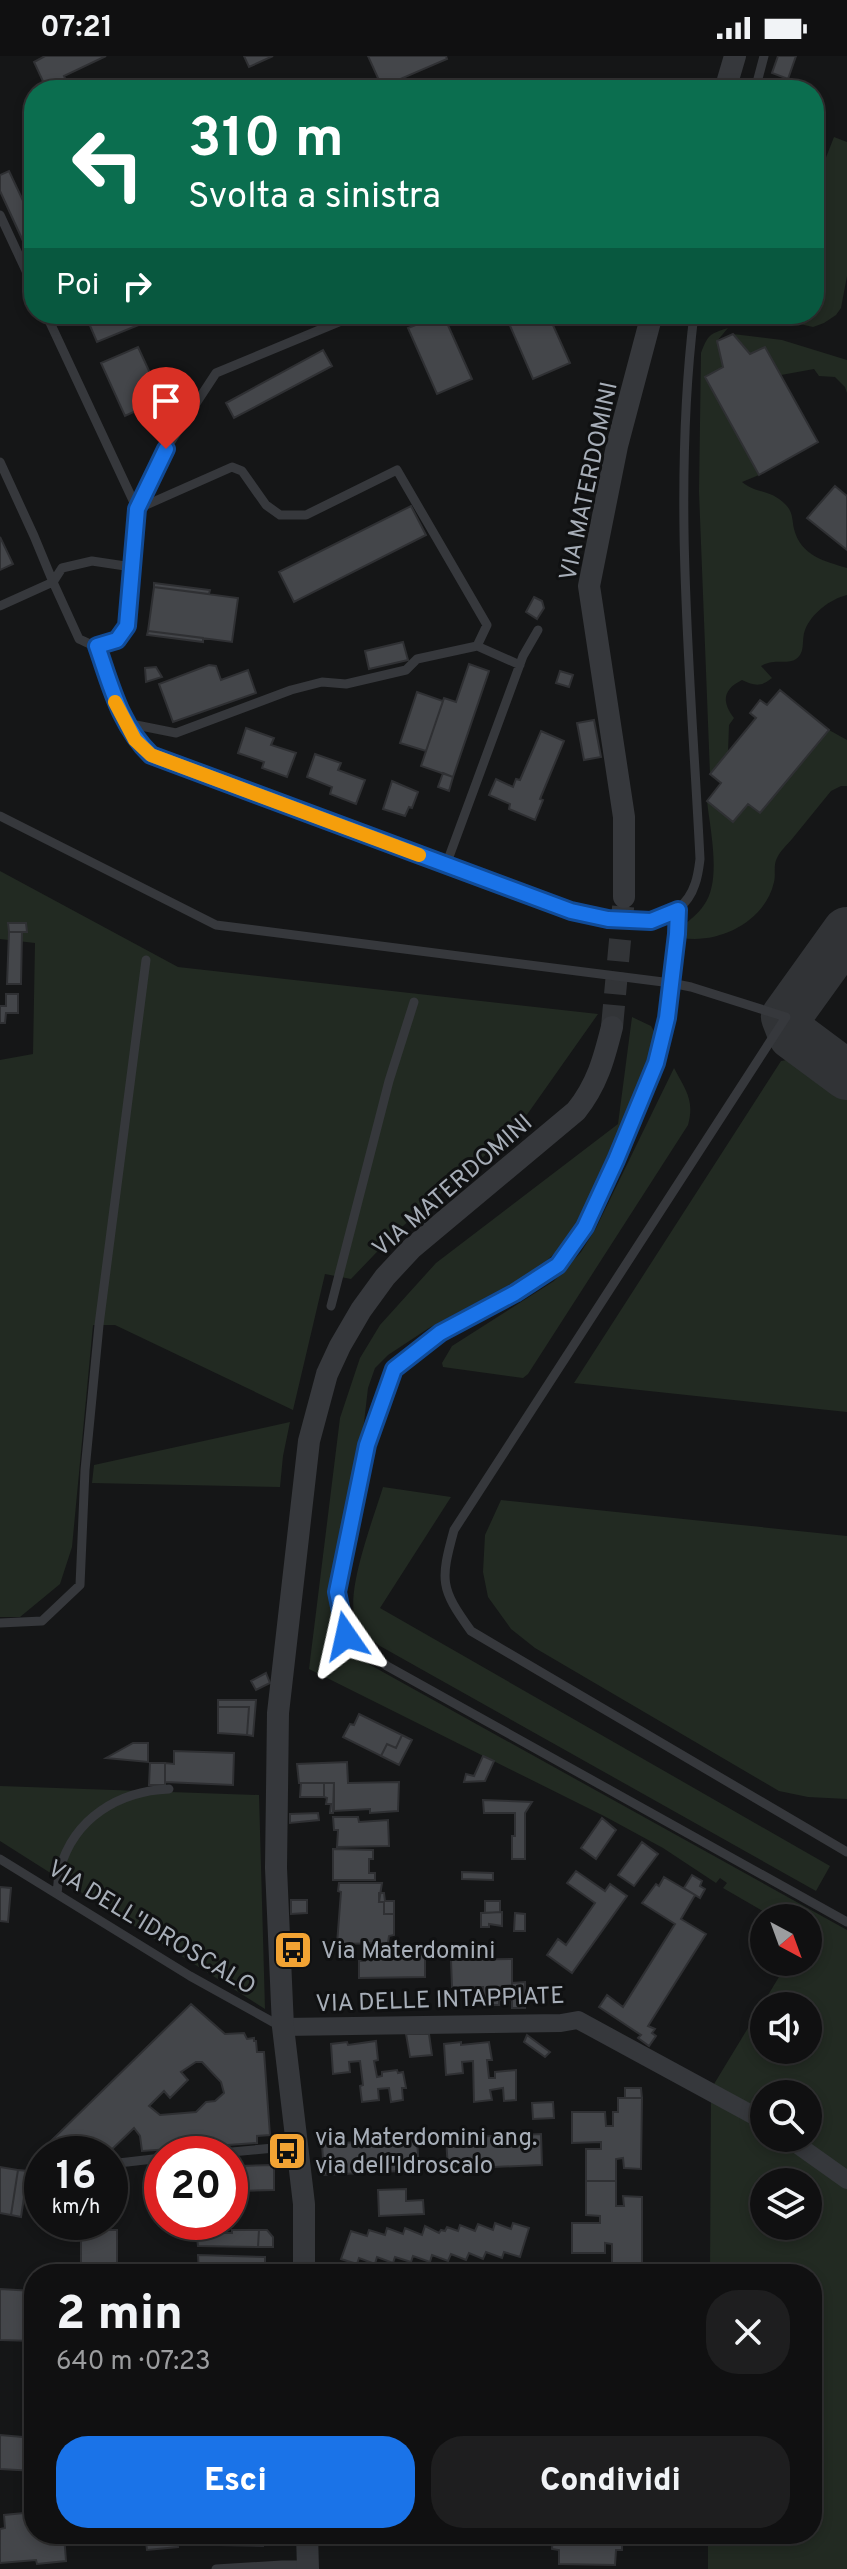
<!DOCTYPE html>
<html lang="it">
<head>
<meta charset="utf-8">
<style>
	:root { --surface:#101011; --page:#1e1e1f; --text:#f1f3f6; --muted:#9c9d9f; --line:#303031; --accent:#1a73e8 }
	body { margin:0; font-family:Overpass,sans-serif; background:var(--page); color:var(--text); height:100vh; display:flex; flex-direction:column; font-size:30px; white-space:nowrap }
	* { box-sizing:border-box; margin:0 }
	p { font-size:26px; color:var(--muted) }
	.icon { flex:none; width:44px; height:44px; fill:none; stroke:currentColor; stroke-width:2; stroke-linecap:round; stroke-linejoin:round }
	.map { position:relative; flex:1; overflow:hidden }
	.side { position:absolute; left:24px; top:2208px; width:798px; height:280px; display:flex; flex-direction:column; background:var(--surface); border-radius:32px; box-shadow:0 4px 12px #0003,0 0 0 2px var(--line) }
	.side>* { flex:none }
	.hud { position:absolute; left:24px; top:24px; width:800px; height:244px; border-radius:32px; box-shadow:0 4px 12px #0003,0 0 0 2px var(--line); background:#0b6e4f; color:#fff; overflow:hidden }
	.needle { width:52px; rotate:139deg }
	.controls { position:absolute; left:750px; top:1848px; display:grid; gap:16px }
	.controls a { display:grid; place-items:center; width:72px; height:72px; border-radius:50%; background:var(--surface); box-shadow:0 4px 12px #0003,0 0 0 2px var(--line); font-size:40px }
	.speed { position:absolute; left:24px; top:2080px; display:flex; gap:16px; font-size:40px; font-weight:700; text-align:center }
	.speed>* { display:grid; place-content:center; width:104px; height:104px; border-radius:50%; background:var(--surface); box-shadow:0 4px 12px #0003,0 0 0 2px var(--line); line-height:1 }
	.speed small { font-size:20px; font-weight:400 }
	.speed .limit { border:12px solid #d22; background:#fff; color:#111 }
	.pin { position:absolute; display:grid; place-items:center; width:68px; height:68px; color:#fff; margin:-82px -34px; border-radius:50% 50% 50% 0; rotate:-45deg; box-shadow:0 0 8px #0007 }
	.pin .icon { rotate:45deg }
	.me { position:absolute; width:88px; margin:-44px; rotate:349deg; stroke-linejoin:round; filter:drop-shadow(0 0 6px #0008) }
	.turn { display:flex; align-items:center; gap:28px; height:168px; padding:0 32px; font-size:36px }
	.turn .icon { width:104px; height:104px; stroke-width:2.5 }
	.turn b { display:block; font-size:56px; line-height:68px }
	.then { display:flex; align-items:center; height:76px; padding:0 32px; background:#0003; gap:16px; font-size:30px }
	.round { display:grid; place-items:center; flex:none; width:84px; height:84px; border-radius:32px; background:var(--page) }
	.head { display:flex; align-items:center; justify-content:space-between; height:136px; padding:0 32px }
	h1 { font-size:48px; font-weight:800; line-height:60px }
	.primary-button { display:flex; gap:16px; margin-top:auto; padding:16px 32px }
	.primary-button a { flex:1; height:92px; border-radius:32px; background:var(--accent); color:#fff; font-size:32px; font-weight:800; line-height:92px; text-align:center }
	.primary-button a+a { background:var(--page); color:var(--text) }
	.status { display:flex; justify-content:space-between; align-items:center; height:56px; padding:0 40px; background:var(--surface); direction:ltr }
	.status svg { height:22px; fill:currentColor }
	.map>svg:first-child { display:block }
	.green { fill:#222a22; fill-rule:evenodd }
	.lines { fill:none; stroke-linecap:round; stroke-linejoin:round }
	.taxiway { stroke:#313336; stroke-width:50 }
	.building { fill:#44464a; stroke:#2f3033; stroke-width:2; fill-rule:evenodd }
	.tertiary-tunnel { stroke:#323437; stroke-width:22; stroke-dasharray:22 11; stroke-linecap:butt }
	.service { stroke:#36383c; stroke-width:9 }
	.minor { stroke:#36383c; stroke-width:18 }
	.tertiary { stroke:#36383c; stroke-width:22 }
	.route-casing { stroke:#114b97; stroke-width:20 }
	.route { stroke:#1a73e8; stroke-width:14 }
	.slow { stroke:#f59e0b; stroke-width:14 }
	.labels { text-anchor:middle; stroke-width:6; stroke-linejoin:round; paint-order:stroke }
	.street-label { font-size:24px; fill:#a7aeb8; stroke:#101112 }
	.poi-label { font-size:24px; fill:#a7aeb8; stroke:#101112; text-anchor:start }
</style>
</head>
<body>
<div class="status"><b>07:21</b><svg viewBox="0 0 49 12"><path d="M0 12V9h3v3zM5 12V6h3v6zM10 12V3h3v9zM15 12V0h3v12zM26 1h20v11H26zM47 4h2v5h-2z"/></svg></div>
<div class="map">
<svg width="847" height="2513" viewBox="0 0 847 2513">
	<rect width="100%" height="100%" fill="#151617"/>
	<path class="green" d="M834,81L847,86V220L841,252L836,259L824,267L813,271L755,258H814V106L823,109Z
		M728,272L717,285L723,311L705,321L759,419L742,426C758,439 769,432 786,449C793,456 792,464 794,473C801,500 824,505 847,512V539C830,543 811,558 805,574C801,585 806,596 796,603C788,609 774,602 761,610L772,622C761,631 755,630 742,624C722,634 722,646 734,662L729,669L728,696L710,718L699,436L701,297C708,279 709,278 728,272Z
		M733,278L782,284L847,304V337L845,331L835,321L819,320L814,313L781,319L765,291L750,298Z
		M829,674L847,684V730H841L831,735C818,751 805,767 792,783C787,789 780,795 777,802C773,809 776,819 774,826C765,866 719,888 682,882L681,871C690,864 698,858 704,849C722,825 710,773 707,745L733,766L748,748L760,756Z
		M0,815L178,911L598,958L519,1070L396,1176L351,1223L325,1218L293,1354L115,1269H93L72,1491L60,1528L20,1561H0V1004L33,998L35,887L0,883Z
		M632,961L651,970L662,989L575,1171L563,1190L535,1215L429,1272L388,1299L375,1312L368,1332L357,1427L333,1549L336,1574L344,1590L356,1601L847,1874V2513H708V2478H812V2218H710L711,2033L788,1906H808V1862H775L723,1832L727,1827L720,1822L716,1827L663,1792L604,1760L309,1613L340,1362L360,1302L380,1269L436,1207L618,1068ZM764,1950H808V1994H764ZM764,2038H808V2082H764ZM764,2126H808V2170H764Z
		M797,1002L847,1038V1356L574,1327L781,1005Z
		M674,1012C685,1033 695,1044 688,1069L528,1318L523,1322L443,1311L442,1307L452,1290L554,1225L581,1196L596,1172Z
		M290,1366L283,1400L280,1431L92,1427L94,1409Z
		M383,1431L451,1441L380,1552L830,1810L816,1835L380,1590C369,1582 359,1576 355,1562C346,1533 374,1461 383,1431Z
		M501,1444L847,1480V1743L808,1741L779,1735L535,1592L511,1573L488,1541L483,1516L485,1479Z
		M0,1730L259,1739L265,1953L0,1785Z"/>
	<g class="lines">
		<path class="taxiway" d="M847,876L786,961L793,979L847,1019"/>
	</g>
	<path class="building" d="M45,0H106L64,20L70,34L82,28L85,34H47L34,6Z
		M244,0H273L249,11Z
		M368,0H446L447,3L382,31Z
		M778,0H796L788,23L772,17Z
		M9,115L34,168V195L29,198L0,135V119Z
		M85,258H163V259L97,286Z
		M443,258L472,323L437,338L408,272Z
		M505,258H548L570,307L533,323Z
		M733,278L750,298L765,291L818,386L759,419L705,321L723,311L717,285Z
		M138,291L162,343L125,360L101,307Z
		M323,294L332,310L234,362L226,347Z
		M835,430L847,440V494L807,462Z
		M411,450L426,479L294,546L279,516Z
		M0,481L13,508L0,514Z
		M154,527L210,534L209,538L154,531Z
		M154,531L238,542L232,586L148,575Z
		M534,541L542,545L544,552L537,563L526,556Z
		M148,575L203,582V586L147,579Z
		M403,586L408,604L369,613L365,595Z
		M469,608L489,615L453,721L421,710L444,642L456,646Z
		M209,609L216,610L221,624L248,614L256,637L173,666L159,628Z
		M156,611L162,621L146,626L145,612Z
		M560,615L573,619L569,631L556,627Z
		M780,634L829,674L760,757L748,748L733,766L707,745L721,727L710,718L756,662L750,657L760,644L767,649Z
		M417,636L443,645L426,695L400,687Z
		M594,664L601,701L584,704L577,667Z
		M246,672L274,682L271,689L296,697L287,721L262,712L264,706L238,697Z
		M541,675L564,685L540,743L543,744L535,764L509,753L510,748L489,739L496,723L513,731L516,723L520,724Z
		M315,698L341,707L338,714L365,724L356,748L330,738L332,731L307,721Z
		M443,717L453,721L449,735L438,731Z
		M392,725L418,736L412,752L409,751L405,760L383,753Z
		M8,867H26L27,876H9Z
		M9,876H22L21,928H7Z
		M6,938H18V957H6L5,967H0V950H6Z
		M266,1617L270,1627L256,1634L251,1625Z
		M218,1644H256L253,1680L247,1679L249,1651H218Z
		M218,1651H249L247,1679L218,1677Z
		M359,1658L402,1679L396,1692L387,1688L381,1700L343,1681L350,1668L354,1669Z
		M402,1679L412,1684L399,1709L381,1700L387,1688L396,1692Z
		M133,1687H148V1706L106,1702Z
		M174,1695L234,1697L233,1729L165,1726V1707L174,1708Z
		M483,1700L494,1705L485,1725L464,1726L466,1718L474,1720Z
		M347,1706L348,1727L399,1726L398,1755L370,1757V1753L334,1755V1727H299L297,1708Z
		M150,1707H165V1729H149Z
		M301,1727H324V1741H300Z
		M324,1727H334L333,1757H330L331,1748H326L327,1742L324,1741Z
		M483,1744L532,1746L525,1757V1803H512V1780H515V1757H484Z
		M318,1757L319,1764L290,1767V1758Z
		M333,1761H358L359,1766L388,1764L389,1790L337,1791L338,1774H334Z
		M602,1762L616,1774L596,1803L581,1792Z
		M642,1786L658,1798L634,1830L618,1819Z
		M333,1793L373,1794V1803H369V1817H375V1824H333Z
		M576,1815L605,1835L610,1828L627,1840L572,1917L547,1899L558,1883L566,1889L595,1847L567,1827Z
		M462,1816L493,1817V1824L462,1823Z
		M692,1819L702,1825L700,1830L705,1833L700,1842L684,1832Z
		M664,1821L695,1839L681,1863L706,1878L648,1970L655,1973L652,1977L656,1980L649,1990L638,1982L641,1979L599,1951L607,1939L623,1951L675,1868L642,1847L656,1828L659,1830Z
		M339,1827H382L379,1846H384V1858H394V1879L389,1880L388,1887L337,1888L341,1836L338,1835Z
		M0,1831L11,1832L8,1866L0,1865Z
		M379,1837H384L385,1845H394V1858H384V1846H379Z
		M291,1844H307V1857L291,1858Z
		M485,1845H500V1856L485,1857Z
		M502,1856V1870L489,1868V1871H481V1857Z
		M515,1857L525,1858V1875H514Z
		M425,1895V1921L359,1922V1905H365V1899H378V1896Z
		M512,1903V1944H499V1949H491V1944L484,1945L483,1931H452L451,1904Z
		M525,1926V1952H512V1927Z
		M191,1948L225,1978L244,1977L247,1983L254,1982V1985H256L257,1996H264L270,2079L257,2080V2087L142,2095L140,2080L134,2072L107,2098H98L94,2094L90,2097L84,2090L79,2095L74,2090L71,2094L68,2091L63,2097L51,2085ZM196,2006H202L221,2026L224,2037L215,2045L206,2046L196,2056L160,2059L149,2050L164,2035L170,2042L188,2024L181,2016Z
		M406,1978H429L432,1999L410,2001Z
		M527,1979L550,1996L545,2001L524,1986Z
		M376,1985L378,2004L374,2005L377,2021L382,2020V2016L397,2014L398,2017L403,2016L406,2032H402L403,2044L391,2046L389,2032L378,2033L379,2044L362,2046L360,2030L363,2029L360,2005L349,2006L350,2016L333,2018L331,1988L347,1986L348,1989Z
		M461,1986V1989L489,1986L492,2004H487L489,2022H495V2016L516,2014V2044L504,2045L503,2032L490,2034L492,2044L474,2046L473,2005L462,2006L463,2017L446,2019L444,1988Z
		M625,2032H641L642,2042H625Z
		M618,2042H642L641,2113L624,2112L623,2102L616,2103V2125H586V2093H601V2086L572,2087V2056H605L606,2070H613V2056H618Z
		M553,2046L554,2062L533,2063L532,2047Z
		M541,2078L542,2109L448,2113L446,2082Z
		M417,2083L419,2114L324,2119L322,2088Z
		M274,2109V2134L239,2135L238,2153H230V2125H240V2110Z
		M0,2111L18,2114L11,2159L0,2157Z
		M18,2114L28,2115L21,2161L11,2159Z
		M586,2125H616V2150H624L623,2140L642,2141V2213H612V2188L605,2187V2197H572V2167H600V2160L586,2159Z
		M406,2133V2145L423,2144L424,2158L379,2160L378,2134Z
		M495,2167L511,2173L513,2167L529,2172L520,2201L504,2196L502,2202L486,2196L483,2203L469,2197L466,2204L451,2198L448,2205L432,2199L430,2206L413,2200L411,2206L395,2201L393,2207L377,2201L375,2208L359,2202L357,2208L341,2203L351,2175L367,2180L369,2174L385,2179L387,2172L403,2178L405,2172L422,2179L425,2170L439,2177L441,2174L445,2175L447,2171L458,2175L460,2169L475,2175L478,2168L493,2174Z
		M81,2174H117V2212H102V2218H81Z
		M232,2174H259L258,2191L198,2190L197,2182H206V2177H232Z
		M259,2174H267L273,2181V2191H258Z
		M198,2199L265,2201V2214L259,2213V2217L216,2216V2213L206,2214V2218L199,2217Z
		M0,2233L34,2235V2285L0,2284Z
		M0,2379L34,2382V2415L0,2413Z
		M34,2456V2478H64L66,2505L37,2508L36,2504L0,2507V2473L5,2472L4,2459Z
		M145,2478H177L178,2491L147,2494Z
		M221,2478H264L263,2490L220,2489Z
		M553,2478H622V2494H616L615,2509L559,2508V2494L552,2493Z"/>
	<g class="lines">
		<path class="tertiary-tunnel" d="M612,971L624,841"/>
		<path class="service" d="M755,34L764,0
			M0,159L34,232
			M46,258L137,453L132,511
			M0,406L34,480L53,526L0,550
			M137,453L232,411L242,415L266,449L280,459H306L397,414L487,569L477,590
			M137,453L166,393L216,317L358,258
			M92,505L132,511C130,536 134,592 97,590C92,590 84,585 79,583L53,526L62,512Z
			M97,590C110,630 120,669 151,699L571,855C612,863 678,880 695,828C698,820 699,811 700,803C691,622 672,439 694,258
			M126,667L176,677L291,634L322,626L346,628L406,614L417,603L477,590L520,609
			M0,760L216,869L671,927L691,931L786,961L454,1474C440,1525 440,1532 471,1575L847,1796
			M446,809L523,600L538,574
			M678,854L677,878L667,962L656,1007L616,1104L585,1171L558,1209L515,1237L440,1277L394,1313L367,1389L337,1536L346,1580L387,1610L847,1866
			M331,1250L389,1025L414,946
			M0,1567L42,1565L80,1529L85,1414L99,1269L146,904
			M0,1803L190,1920L280,1970
			M57,1838C58,1830 58,1821 60,1813C74,1762 119,1735 169,1733
			M210,2098L295,2090
			M110,2108L162,2102
			M216,2513L282,2509H308"/>
		<path class="minor" d="M283,1971L561,1967L578,1964L764,2065
			M788,2082L847,2124"/>
		<path class="tertiary" d="M725,34L735,0
			M624,841V761L589,530L617,390L652,258
			M304,2218V2148L283,1971L276,1812L278,1657L309,1385L327,1318L340,1290L361,1254L385,1221L412,1192L576,1055C597,1029 604,1003 612,971
			M307,2478L308,2513"/>
	</g>
	<g class="lines">
		<defs>
			<path id="route" d="M166,393L137,453L127,570L117,584L97,590C111,630 120,669 151,699L571,855L608,863L651,865L678,854L677,878L667,962L656,1007L616,1104L585,1171L558,1209L515,1237L440,1277L394,1313L367,1389L337,1536L346,1580"/>
		</defs>
		<use href="#route" class="route-casing"/>
		<use href="#route" class="route"/>
		<path class="slow" d="M115,646L135,684L151,699L419,799"/>
	</g>
	<defs>
		<symbol id="bus-square" viewBox="-11 -11 22 22"><rect x="-9" y="-9" width="18" height="18" rx="4" fill="#f2a333" stroke="#101112"/><path d="M-5-6H5V4H4V6H2V4H-2V6H-4V4H-5ZM-3.5-4V0h7V-4ZM-3.5 1.2v1.5H-2V1.2ZM2 1.2v1.5H3.5V1.2Z" fill="#111"/></symbol>
	</defs>
	<g fill-rule="evenodd">
		<use href="#bus-square" x="271" y="1872" width="44" height="44"/>
		<use href="#bus-square" x="265" y="2073" width="44" height="44"/>
	</g>
	<g class="labels">
		<g class="street-label">
			<text transform="translate(588 425) rotate(-78)" y="8">VIA MATERDOMINI</text>
			<text transform="translate(452 1129) rotate(-41)" y="8">VIA MATERDOMINI</text>
			<text transform="translate(152 1871) rotate(31)" y="8">VIA DELL'IDROSCALO</text>
			<text transform="translate(440 1943) rotate(-2)" y="8">VIA DELLE INTAPPIATE</text>
		</g>
		<g class="poi-label">
			<text x="321" y="1902">Via Materdomini</text>
			<text x="315" y="2089">via Materdomini ang.<tspan x="315" dy="28">via dell'Idroscalo</tspan></text>
		</g>
	</g>
</svg>
<div class="controls">
<a><svg class="needle" viewBox="-14 -14 28 28"><path d="M0-13l5 13h-10z" fill="#e53935"/><path d="M0 13l5-13h-10z" fill="#9c9d9f"/></svg></a>
<a><svg class="icon" aria-label="sound" viewBox="0 0 24 24"><path d="M4 9h4l5-4v14l-5-4H4zM17 9q2 3 0 6"/></svg></a>
<a><svg class="icon" aria-label="search" viewBox="0 0 24 24"><circle cx="10" cy="10" r="6"/><path d="M15 15l6 6"/></svg></a>
<a><svg class="icon" aria-label="layers" viewBox="0 0 24 24"><path d="M12 4l9 5-9 5-9-5zM3 14l9 5 9-5"/></svg></a>
</div>
<div class="speed"><div>16<small>km/h</small></div><div class="limit">20</div></div>
<div class="pin" style="left:166px;top:393px;background:#d93025"><svg class="icon" aria-label="arrive" viewBox="0 0 24 24"><path d="M6 21V4h12l-3 4 3 4H6"/></svg></div>
<svg class="me" style="left:346px;top:1580px" viewBox="-20 -20 40 40"><path d="M0-17L14 15 0 8-14 15z" fill="#1a73e8" stroke="#fff" stroke-width="4"/></svg>
<div class="hud">
<div class="turn"><svg class="icon" aria-label="left" viewBox="0 0 24 24"><path d="M17 20v-9H6M10 6l-5 5 5 5"/></svg><div><b>310 m</b>Svolta a sinistra</div></div>
<div class="then">Poi<svg class="icon" aria-label="right" viewBox="0 0 24 24"><path d="M7 20v-9h11M14 6l5 5-5 5"/></svg></div>
</div>
<section class="side">
<div class="head"><div><h1>2 min</h1><p>640 m · 07:23</p></div><a class="round"><svg class="icon" aria-label="close" viewBox="0 0 24 24"><path d="M6 6l12 12M18 6L6 18"/></svg></a></div>
<div class="primary-button"><a>Esci</a><a>Condividi</a></div>
</section>
</div>
</body>
</html>
